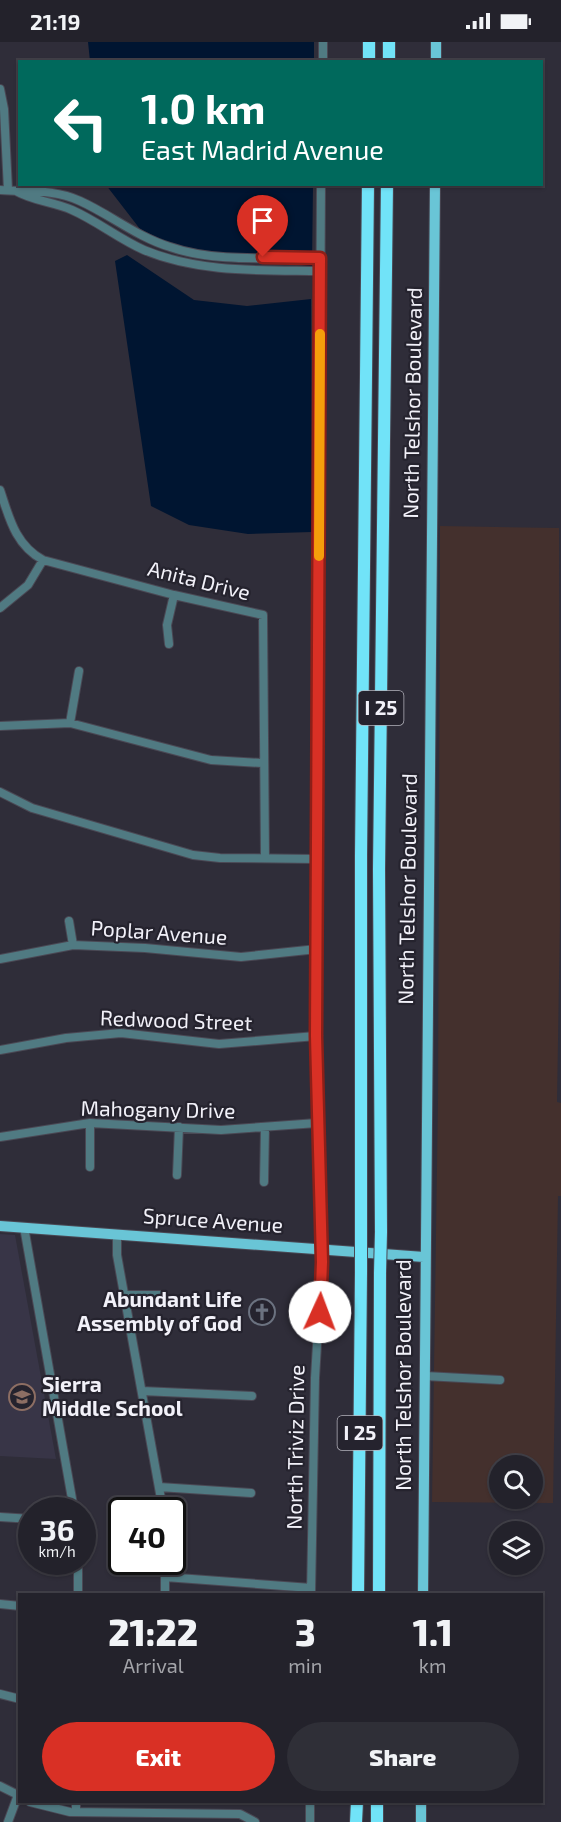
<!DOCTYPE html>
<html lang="en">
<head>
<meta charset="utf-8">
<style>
	:root { --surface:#23222b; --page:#2f2f37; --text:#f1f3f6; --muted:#a3a4a9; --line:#403f47; --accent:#d93025 }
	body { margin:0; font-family:"Exo 2",sans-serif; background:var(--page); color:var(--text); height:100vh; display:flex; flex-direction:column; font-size:22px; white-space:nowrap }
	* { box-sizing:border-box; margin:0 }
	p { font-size:20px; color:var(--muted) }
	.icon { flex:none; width:33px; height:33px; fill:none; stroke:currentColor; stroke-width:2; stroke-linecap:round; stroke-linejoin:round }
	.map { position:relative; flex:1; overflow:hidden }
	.sheet { position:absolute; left:18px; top:1551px; width:525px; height:210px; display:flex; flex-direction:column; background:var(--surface); border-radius:0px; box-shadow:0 2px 4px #0004,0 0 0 2px var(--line) }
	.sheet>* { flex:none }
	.hud { position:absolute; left:18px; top:18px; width:525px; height:126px; border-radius:0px; box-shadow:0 2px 4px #0004,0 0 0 2px var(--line); background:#00695c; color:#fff; overflow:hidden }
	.tools { position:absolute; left:489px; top:1413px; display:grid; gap:12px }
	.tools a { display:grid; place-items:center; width:54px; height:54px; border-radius:50%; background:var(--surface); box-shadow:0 2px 4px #0004,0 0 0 2px var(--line); font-size:30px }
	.speed { position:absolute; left:18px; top:1455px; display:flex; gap:12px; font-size:30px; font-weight:700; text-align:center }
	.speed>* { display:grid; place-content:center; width:78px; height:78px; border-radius:50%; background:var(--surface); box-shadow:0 2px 4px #0004,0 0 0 2px var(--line); line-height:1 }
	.speed small { font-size:15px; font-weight:400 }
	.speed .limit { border:3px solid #111; border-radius:9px; background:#fff; color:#111 }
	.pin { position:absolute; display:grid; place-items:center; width:51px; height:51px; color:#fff; margin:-62px -26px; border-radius:50% 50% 50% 0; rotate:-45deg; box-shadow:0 0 6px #0007 }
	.pin .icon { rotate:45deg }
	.me { position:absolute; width:66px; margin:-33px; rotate:2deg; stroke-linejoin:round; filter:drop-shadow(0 0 4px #0008) }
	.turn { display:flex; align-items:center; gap:21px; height:126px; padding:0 24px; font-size:27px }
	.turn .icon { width:78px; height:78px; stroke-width:2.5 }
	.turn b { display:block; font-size:42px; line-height:51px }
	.eta { display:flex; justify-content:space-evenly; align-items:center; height:102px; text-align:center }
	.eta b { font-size:36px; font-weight:800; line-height:42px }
	.button { display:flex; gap:12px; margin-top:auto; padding:12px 24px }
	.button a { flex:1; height:69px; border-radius:36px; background:var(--accent); color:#fff; font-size:24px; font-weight:800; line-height:69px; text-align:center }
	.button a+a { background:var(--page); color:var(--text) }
	.status { display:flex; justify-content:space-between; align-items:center; height:42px; padding:0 30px; background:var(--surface); direction:ltr }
	.status svg { height:16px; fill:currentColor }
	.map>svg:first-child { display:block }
	.commercial { fill:#44302d; fill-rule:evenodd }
	.built { fill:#383547 }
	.water { fill:#001531 }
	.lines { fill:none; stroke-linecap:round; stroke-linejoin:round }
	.minor-casing { stroke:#4a4854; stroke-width:10 }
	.major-casing { stroke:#4a4854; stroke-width:12 }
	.highway-casing { stroke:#4a4854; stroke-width:14 }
	.minor { stroke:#507a82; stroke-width:8 }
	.major { stroke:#69c5d6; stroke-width:10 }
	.highway { stroke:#71e3f8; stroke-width:12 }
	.highway-bridge-casing { stroke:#4a4854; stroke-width:14; stroke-linecap:butt }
	.highway-bridge { stroke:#71e3f8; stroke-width:12 }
	.route-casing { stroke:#8d1f18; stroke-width:15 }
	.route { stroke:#d93025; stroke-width:10 }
	.slow { stroke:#f59e0b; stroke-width:10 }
	.labels { text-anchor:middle; stroke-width:4.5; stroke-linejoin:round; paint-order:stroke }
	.shield { fill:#25232e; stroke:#b4b3bc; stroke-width:1.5 }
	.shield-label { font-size:20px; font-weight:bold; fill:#f2f1f9 }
	.street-label { font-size:21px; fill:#f2f1f9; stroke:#25232e }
	.poi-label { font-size:21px; font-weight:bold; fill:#f2f1f9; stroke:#25232e; text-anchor:end }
</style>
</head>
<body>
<div class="status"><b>21:19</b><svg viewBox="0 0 49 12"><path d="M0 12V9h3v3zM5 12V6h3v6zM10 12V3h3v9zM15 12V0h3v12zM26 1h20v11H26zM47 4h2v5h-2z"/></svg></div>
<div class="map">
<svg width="561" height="1780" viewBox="0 0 561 1780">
	<rect width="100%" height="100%" fill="#2f2d39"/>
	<path class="commercial" d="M440,484L559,486L560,875L557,1060L561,1061V1154H558L553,1461L432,1460L438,1059ZM500,1424H532V1456H500Z"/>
	<path class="built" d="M0,1192L15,1193L56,1417L0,1414Z"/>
	<path class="water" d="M88,0H314V19H90Z
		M106,143H313L312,224L192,213L140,187Z
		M127,213L194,258L247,264L311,257L312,490L248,492L189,483L151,464L115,219Z"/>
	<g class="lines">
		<defs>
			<path id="minor" d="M323,20V0
				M0,47L4,67L8,148
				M0,148C28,150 54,147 80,159C111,173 137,195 170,205C216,221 272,215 320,216
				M16,149C33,159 54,160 72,168C97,179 119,197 144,208C199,231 262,228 320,229
				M0,448C9,475 15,503 43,518L174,553L263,573L265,816
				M0,566L28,543L43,518
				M169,602L167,583L174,553
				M70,681L79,629
				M0,684L70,681L211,718L262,721
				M0,750L32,766L193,813L220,816L318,817
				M69,879L73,903
				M0,917L73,903L145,906L241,915L317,907
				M0,1008L66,996L121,991L219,1002L316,994
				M90,1081V1125
				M0,1095L90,1081L221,1088L317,1081
				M177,1133L179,1085
				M264,1140L265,1085
				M24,1185L74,1468
				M117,1192V1213L163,1468
				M125,1253H162
				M425,1334L500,1338
				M142,1349L252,1354
				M159,1445L251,1451
				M0,1475L32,1477
				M165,1535L311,1546
				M78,1552V1520
				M165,1552V1520
				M311,1552L315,1336L322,1220L316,994L321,142
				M0,1562L20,1564
				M0,1652L20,1657
				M0,1744L20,1754
				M30,1760L70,1770L240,1772L255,1780
				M76,1770V1760
				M8,1780L18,1753
				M310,1780V1760"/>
			<path id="major" d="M436,20V0
				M0,1184L424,1215
				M423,1552L435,142
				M421,1780V1760"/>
			<path id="highway" d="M369,20V0
				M389,20V0
				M361,1188V813L368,142
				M381,1190L379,827L387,142
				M358,1552L361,1230
				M379,1552L380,1231
				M356,1780L357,1760
				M377,1780V1760"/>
		</defs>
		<use href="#minor" class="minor-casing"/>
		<use href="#major" class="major-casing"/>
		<use href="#highway" class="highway-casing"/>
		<use href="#minor" class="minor"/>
		<use href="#major" class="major"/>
		<use href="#highway" class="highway"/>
		<defs>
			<path id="highway-bridge" d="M361,1230V1188
				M380,1231L381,1190"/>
		</defs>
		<use href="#highway-bridge" class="highway-bridge-casing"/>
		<use href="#highway-bridge" class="highway-bridge"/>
	</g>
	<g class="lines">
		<defs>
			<path id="route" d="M263,215L320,216L316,994L322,1220L320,1270"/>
		</defs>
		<use href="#route" class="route-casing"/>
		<use href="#route" class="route"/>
		<path class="slow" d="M319,514L320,292"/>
	</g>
	<defs>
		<symbol id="church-ring" viewBox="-11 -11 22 22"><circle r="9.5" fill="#25232e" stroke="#6b7280" stroke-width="1.5"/><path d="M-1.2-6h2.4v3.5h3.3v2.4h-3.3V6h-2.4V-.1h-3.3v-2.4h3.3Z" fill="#6b7280"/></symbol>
		<symbol id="school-ring" viewBox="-11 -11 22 22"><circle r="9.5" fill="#25232e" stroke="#8d6e63" stroke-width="1.5"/><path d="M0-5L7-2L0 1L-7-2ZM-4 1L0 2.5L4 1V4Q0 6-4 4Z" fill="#8d6e63"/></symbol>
	</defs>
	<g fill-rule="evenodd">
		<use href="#church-ring" x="247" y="1255" width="30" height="30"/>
		<use href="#school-ring" x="7" y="1340" width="30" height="30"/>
	</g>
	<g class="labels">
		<g class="shield">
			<rect x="358.5" y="649" width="45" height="34" rx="4.5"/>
			<rect x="337.5" y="1374" width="45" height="34" rx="4.5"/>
		</g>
		<g class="shield-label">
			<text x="381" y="673">I 25</text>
			<text x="360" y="1398">I 25</text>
		</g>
		<g class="street-label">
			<text transform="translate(413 361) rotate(-89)" y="7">North Telshor Boulevard</text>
			<text transform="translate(199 539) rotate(14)" y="7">Anita Drive</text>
			<text transform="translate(408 847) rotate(-89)" y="7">North Telshor Boulevard</text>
			<text transform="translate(159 891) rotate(4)" y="7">Poplar Avenue</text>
			<text transform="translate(176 979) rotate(2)" y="7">Redwood Street</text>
			<text transform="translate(158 1068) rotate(1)" y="7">Mahogany Drive</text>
			<text transform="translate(213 1179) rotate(4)" y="7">Spruce Avenue</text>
			<text transform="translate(404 1333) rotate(-90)" y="7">North Telshor Boulevard</text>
			<text transform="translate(296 1405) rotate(-89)" y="7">North Triviz Drive</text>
		</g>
		<g class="poi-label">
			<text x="242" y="1265">Abundant Life<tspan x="242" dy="24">Assembly of God</tspan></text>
			<text x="42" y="1350" text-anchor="start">Sierra<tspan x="42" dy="24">Middle School</tspan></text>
		</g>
	</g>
</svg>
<div class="tools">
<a><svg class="icon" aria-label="search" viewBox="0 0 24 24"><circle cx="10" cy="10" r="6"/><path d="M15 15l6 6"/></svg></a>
<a><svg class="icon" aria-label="layers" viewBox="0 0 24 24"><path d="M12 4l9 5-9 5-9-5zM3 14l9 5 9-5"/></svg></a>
</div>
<div class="speed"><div>36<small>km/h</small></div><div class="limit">40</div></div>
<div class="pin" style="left:263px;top:215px;background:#d93025"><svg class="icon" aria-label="arrive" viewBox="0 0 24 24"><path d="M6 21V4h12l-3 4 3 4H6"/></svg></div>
<svg class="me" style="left:320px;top:1270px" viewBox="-20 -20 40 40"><circle r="19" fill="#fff"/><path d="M0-13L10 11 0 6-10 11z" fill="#d93025"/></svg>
<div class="hud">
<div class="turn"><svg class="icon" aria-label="left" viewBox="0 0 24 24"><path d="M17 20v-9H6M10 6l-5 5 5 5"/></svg><div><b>1.0 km</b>East Madrid Avenue</div></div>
</div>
<section class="sheet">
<div class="eta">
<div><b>21:22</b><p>Arrival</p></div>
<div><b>3</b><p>min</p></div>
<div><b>1.1</b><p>km</p></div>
</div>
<div class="button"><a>Exit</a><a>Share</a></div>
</section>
</div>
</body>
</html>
